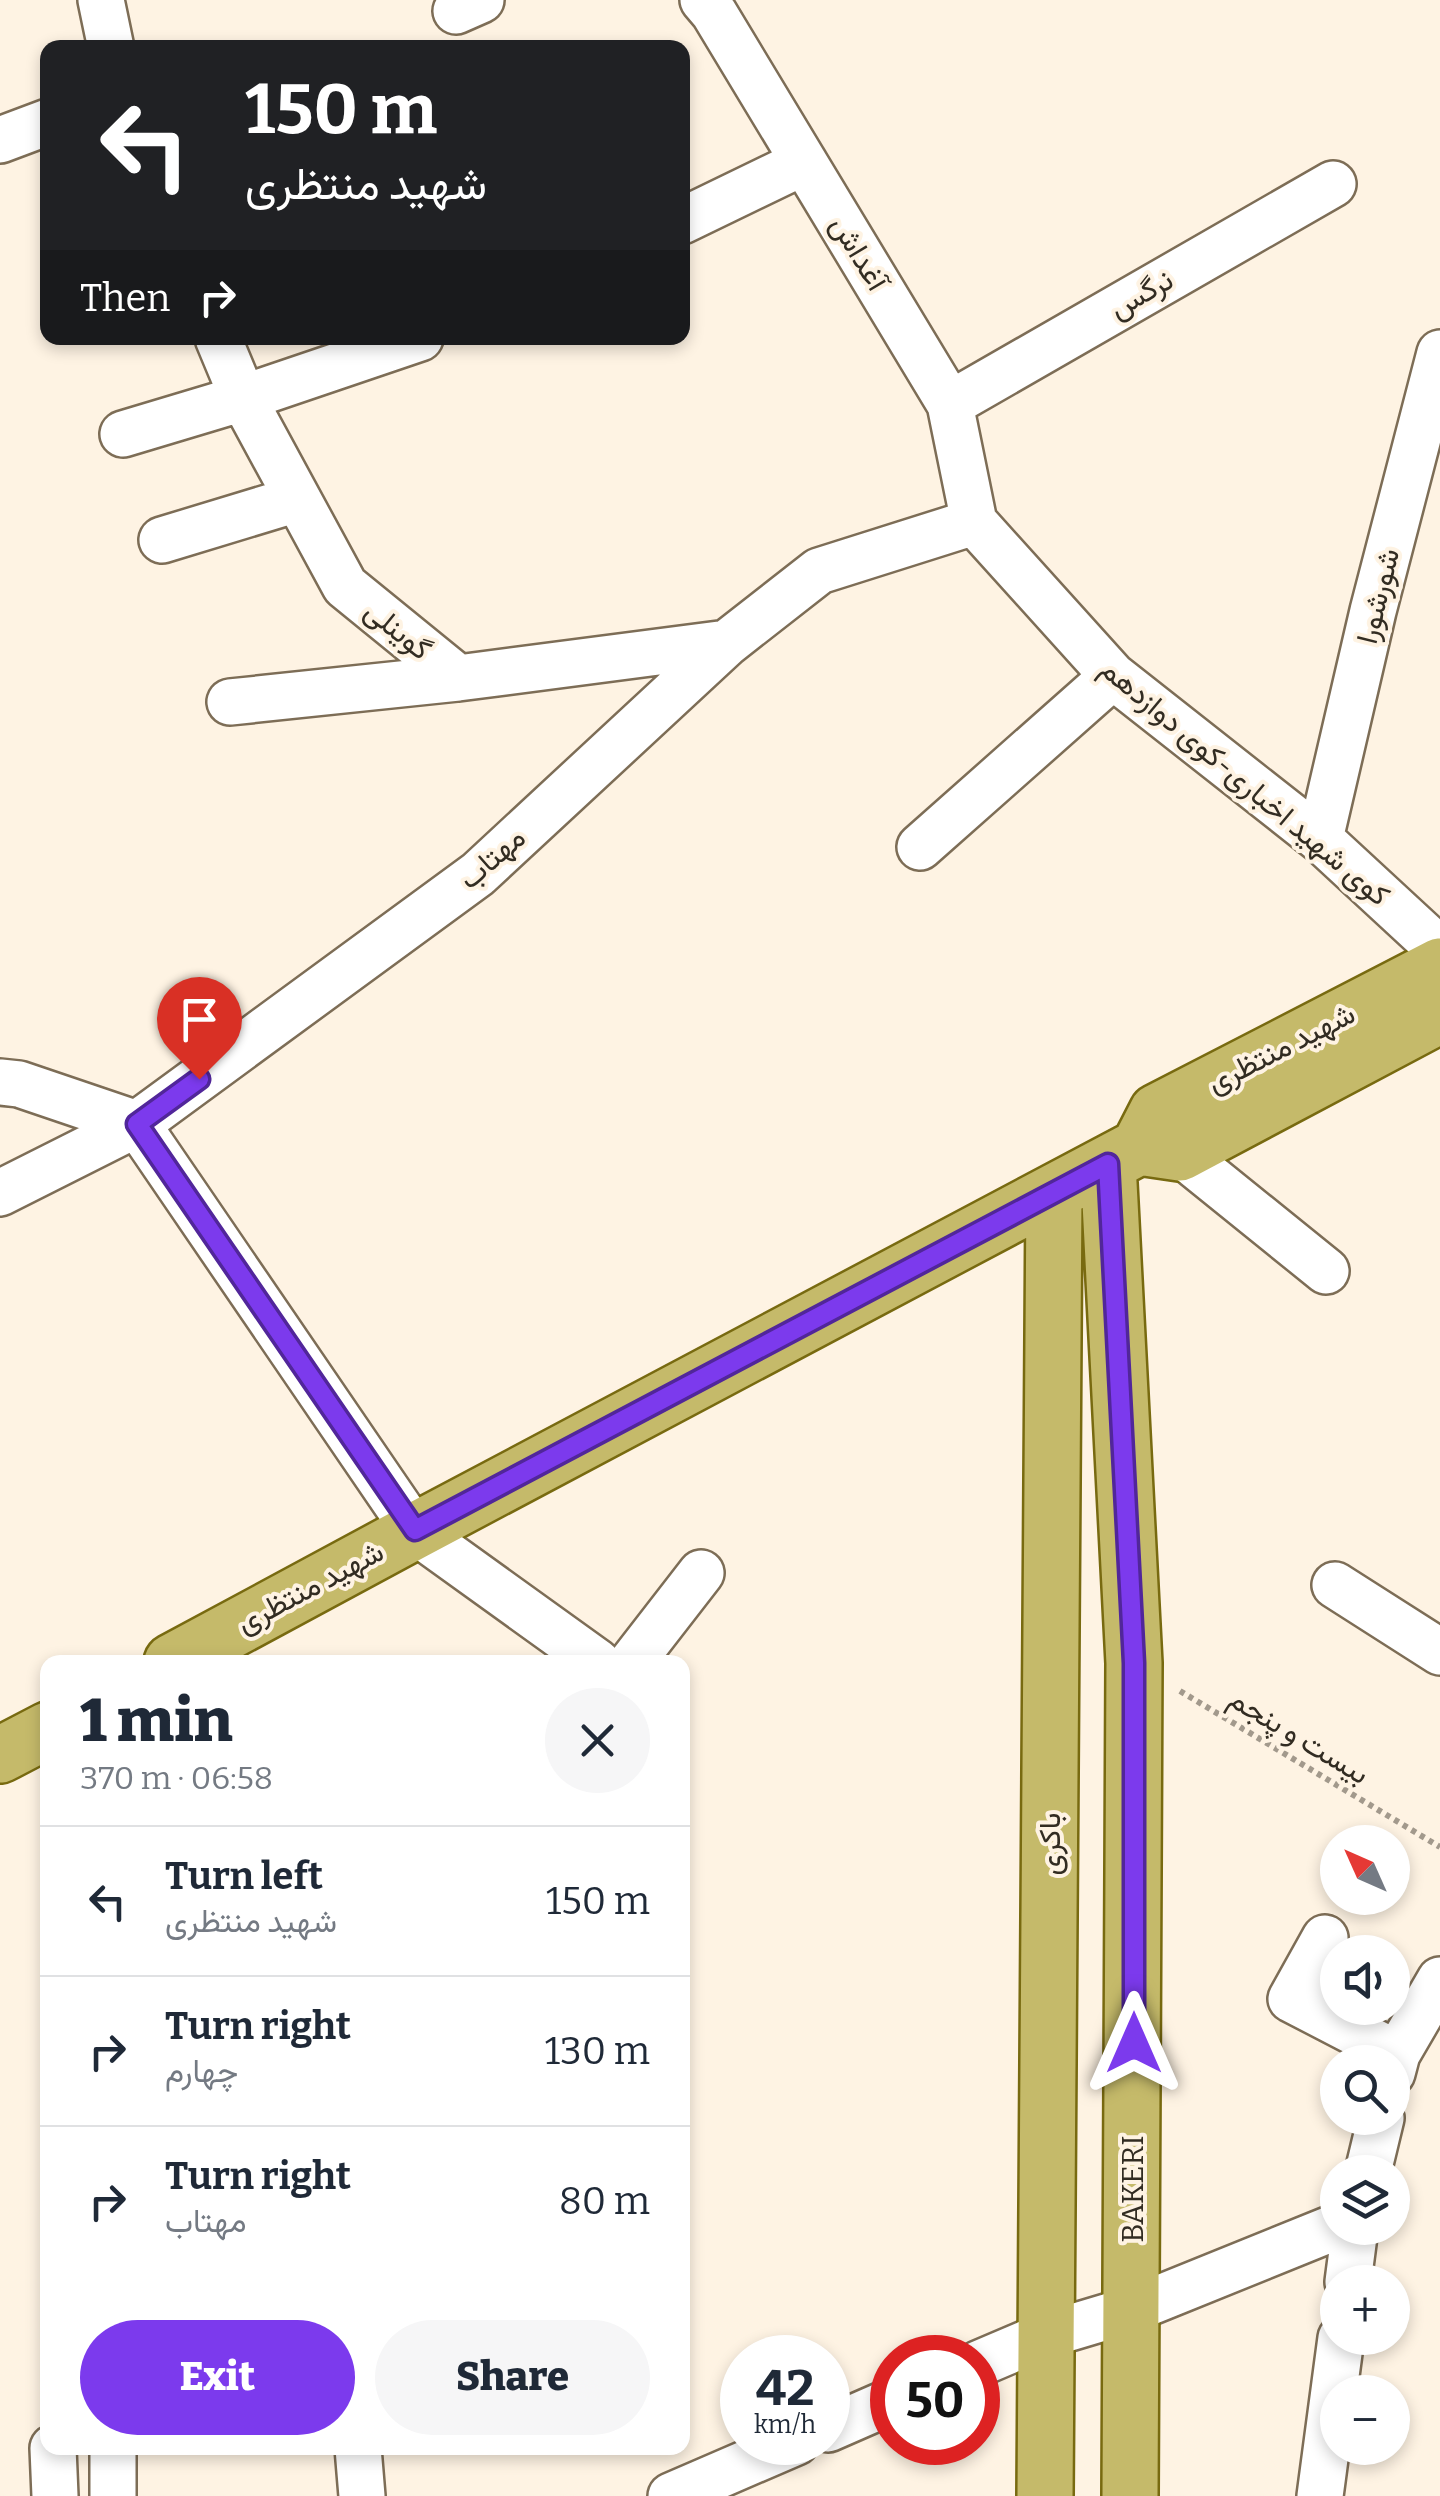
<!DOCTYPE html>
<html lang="en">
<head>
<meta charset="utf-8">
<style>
	:root { --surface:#fff; --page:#f6f6f7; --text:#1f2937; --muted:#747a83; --line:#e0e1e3; --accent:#7c3aed }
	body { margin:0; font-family:Bitter,Vazirmatn,serif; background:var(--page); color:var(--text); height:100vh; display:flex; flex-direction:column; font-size:38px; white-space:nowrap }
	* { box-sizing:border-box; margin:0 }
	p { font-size:32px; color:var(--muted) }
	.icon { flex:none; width:55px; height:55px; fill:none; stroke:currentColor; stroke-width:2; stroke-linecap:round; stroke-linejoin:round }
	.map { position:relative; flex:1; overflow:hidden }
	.panel { position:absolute; left:40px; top:1655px; width:650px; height:800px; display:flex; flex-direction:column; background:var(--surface); border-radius:20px; box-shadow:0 5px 15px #0003 }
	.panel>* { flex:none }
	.hud { position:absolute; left:40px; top:40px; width:650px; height:305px; border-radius:20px; box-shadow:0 5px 15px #0003; background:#202124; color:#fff; overflow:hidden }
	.needle { width:65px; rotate:315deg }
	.controls { position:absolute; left:1320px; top:1825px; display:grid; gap:20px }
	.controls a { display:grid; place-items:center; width:90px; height:90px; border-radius:50%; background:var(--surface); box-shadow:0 5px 15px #0003; font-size:50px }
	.speed { position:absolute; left:720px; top:2335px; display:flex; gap:20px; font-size:50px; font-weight:700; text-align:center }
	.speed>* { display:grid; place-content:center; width:130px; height:130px; border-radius:50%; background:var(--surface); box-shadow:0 5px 15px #0003; line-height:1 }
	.speed small { font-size:25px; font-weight:400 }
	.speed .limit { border:15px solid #d22; background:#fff; color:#111 }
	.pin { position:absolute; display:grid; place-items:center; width:85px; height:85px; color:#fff; margin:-102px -42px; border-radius:50% 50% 50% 0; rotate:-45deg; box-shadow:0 0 10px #0007 }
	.pin .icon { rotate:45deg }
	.me { position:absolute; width:110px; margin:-55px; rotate:0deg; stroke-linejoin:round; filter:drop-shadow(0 0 8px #0008) }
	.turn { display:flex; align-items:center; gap:35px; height:210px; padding:0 40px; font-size:45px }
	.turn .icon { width:130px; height:130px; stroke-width:2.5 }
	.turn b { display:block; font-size:70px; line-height:85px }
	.then { display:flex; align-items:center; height:95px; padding:0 40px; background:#0003; gap:20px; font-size:38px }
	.round { display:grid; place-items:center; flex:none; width:105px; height:105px; border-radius:52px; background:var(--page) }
	.headline { display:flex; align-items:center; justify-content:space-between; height:170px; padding:0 40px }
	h1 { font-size:60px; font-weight:800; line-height:75px }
	.action { display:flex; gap:20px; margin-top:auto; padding:20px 40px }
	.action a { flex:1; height:115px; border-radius:60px; background:var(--accent); color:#fff; font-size:40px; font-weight:800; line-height:115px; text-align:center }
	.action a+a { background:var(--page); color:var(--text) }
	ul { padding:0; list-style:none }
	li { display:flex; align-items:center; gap:30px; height:150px; padding:0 40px; border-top:2px solid var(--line) }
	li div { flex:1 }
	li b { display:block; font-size:38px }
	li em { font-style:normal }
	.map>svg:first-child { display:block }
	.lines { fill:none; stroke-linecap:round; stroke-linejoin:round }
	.minor-casing { stroke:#7d6d56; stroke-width:50 }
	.major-casing { stroke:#786a10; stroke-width:60 }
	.path { stroke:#a2998c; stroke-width:6; stroke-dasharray:5 5; stroke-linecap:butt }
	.minor { stroke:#fff; stroke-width:45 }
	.major { stroke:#c5ba6a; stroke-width:55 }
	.route-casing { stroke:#51269a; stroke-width:25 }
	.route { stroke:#7c3aed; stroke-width:18 }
	.labels { text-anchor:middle; stroke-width:8; stroke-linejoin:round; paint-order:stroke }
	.street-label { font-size:30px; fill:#322c22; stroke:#fef3e3 }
</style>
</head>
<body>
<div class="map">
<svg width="1440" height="2496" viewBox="0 0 1440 2496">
	<rect width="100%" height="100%" fill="#fef3e3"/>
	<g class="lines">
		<defs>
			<path id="minor" d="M101,0L111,48
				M703,0L714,13L950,404L974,522
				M456,11L481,0
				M0,140L48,122
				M682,221L804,162
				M218,338L243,398L345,586L458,678L727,643
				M950,404L1333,184
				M123,434L243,398L420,338
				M974,522L1113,676L1320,839L1440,950
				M162,540L297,499
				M230,702L458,678
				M1320,839L1373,611L1440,353
				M920,847L1113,676
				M0,1082L19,1084L137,1124L415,1531L597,1662
				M1180,1153L1326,1271
				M0,1193L137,1124L478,874L727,643L819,571L974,522
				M1335,1585L1440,1652
				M632,1662L701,1573
				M1325,1938L1291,1999L1397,2054
				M1392,2073L1397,2054L1440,1980
				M1368,2172L1381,2118
				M1348,2282L1355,2228
				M978,2364L1046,2335L1133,2309L1338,2226
				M828,2429L892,2401
				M53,2448L55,2496
				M113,2448V2496
				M358,2448L362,2496
				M671,2496L796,2442
				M1320,2496L1341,2338"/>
			<path id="major" d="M1139,1147L1157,1112L1440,966
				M1108,1164L1134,1663L1130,2496
				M172,1662L415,1531L1139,1147L1180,1153L1440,1015
				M0,1755L48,1730
				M1045,2496L1054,1192"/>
		</defs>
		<use href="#minor" class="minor-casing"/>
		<use href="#major" class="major-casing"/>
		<path class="path" d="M1180,1691L1440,1847"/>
		<use href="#minor" class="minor"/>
		<use href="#major" class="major"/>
	</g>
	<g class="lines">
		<defs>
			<path id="route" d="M199,1079L137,1124L415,1530L1108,1164L1134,1663V2043"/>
		</defs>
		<use href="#route" class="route-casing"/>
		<use href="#route" class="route"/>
	</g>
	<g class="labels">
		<g class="street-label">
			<text transform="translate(859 253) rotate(59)" y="10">آغداش</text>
			<text transform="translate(1141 294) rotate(-30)" y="10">نرگس</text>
			<text transform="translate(1378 596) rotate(-76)" y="10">شورشورا</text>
			<text transform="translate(398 630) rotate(39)" y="10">گوینلی</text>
			<text transform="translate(1245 782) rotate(40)" y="10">کوی شهید اخباری-کوی دوازدهم</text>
			<text transform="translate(492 858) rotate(-41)" y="10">مهتاب</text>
			<text transform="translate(1281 1048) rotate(-27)" y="10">شهید منتظری</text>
			<text transform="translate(310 1587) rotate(-28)" y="10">شهید منتظری</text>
			<text transform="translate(1299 1736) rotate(31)" y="10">بیست و پنجم</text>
			<text transform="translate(1050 1844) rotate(-90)" y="10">باکری</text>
			<text transform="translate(1133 2189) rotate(-90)" y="10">BAKERI</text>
		</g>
	</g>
</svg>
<div class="controls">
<a><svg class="needle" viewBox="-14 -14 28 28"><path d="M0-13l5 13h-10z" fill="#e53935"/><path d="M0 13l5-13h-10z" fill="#747a83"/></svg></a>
<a><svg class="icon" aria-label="sound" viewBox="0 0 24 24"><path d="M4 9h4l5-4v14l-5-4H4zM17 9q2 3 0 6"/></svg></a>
<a><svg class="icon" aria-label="search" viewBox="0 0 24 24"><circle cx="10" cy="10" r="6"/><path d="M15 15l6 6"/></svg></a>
<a><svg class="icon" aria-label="layers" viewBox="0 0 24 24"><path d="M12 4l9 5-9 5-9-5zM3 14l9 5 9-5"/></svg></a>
<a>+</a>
<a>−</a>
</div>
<div class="speed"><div>42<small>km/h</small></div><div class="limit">50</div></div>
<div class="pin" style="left:199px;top:1079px;background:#d93025"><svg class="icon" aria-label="arrive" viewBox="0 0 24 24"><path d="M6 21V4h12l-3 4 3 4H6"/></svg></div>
<svg class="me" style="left:1134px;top:2043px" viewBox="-20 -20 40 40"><path d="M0-17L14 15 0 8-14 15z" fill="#7c3aed" stroke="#fff" stroke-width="4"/></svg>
<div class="hud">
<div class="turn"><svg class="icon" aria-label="left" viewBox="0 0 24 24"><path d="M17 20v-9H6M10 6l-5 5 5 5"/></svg><div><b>150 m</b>شهید منتظری</div></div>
<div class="then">Then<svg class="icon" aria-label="right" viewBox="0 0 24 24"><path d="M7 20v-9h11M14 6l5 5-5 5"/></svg></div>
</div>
<section class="panel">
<div class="headline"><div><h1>1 min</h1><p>370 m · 06:58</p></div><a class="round"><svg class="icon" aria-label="close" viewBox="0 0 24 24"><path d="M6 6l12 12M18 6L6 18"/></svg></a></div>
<ul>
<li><svg class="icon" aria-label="left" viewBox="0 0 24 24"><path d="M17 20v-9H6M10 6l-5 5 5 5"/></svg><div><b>Turn left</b><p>شهید منتظری</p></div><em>150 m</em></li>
<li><svg class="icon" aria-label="right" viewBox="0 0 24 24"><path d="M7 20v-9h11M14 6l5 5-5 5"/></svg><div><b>Turn right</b><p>چهارم</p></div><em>130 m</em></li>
<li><svg class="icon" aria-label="right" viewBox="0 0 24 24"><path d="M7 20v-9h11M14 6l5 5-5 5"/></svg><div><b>Turn right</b><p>مهتاب</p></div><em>80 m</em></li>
</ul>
<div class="action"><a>Exit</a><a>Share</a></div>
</section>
</div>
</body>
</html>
